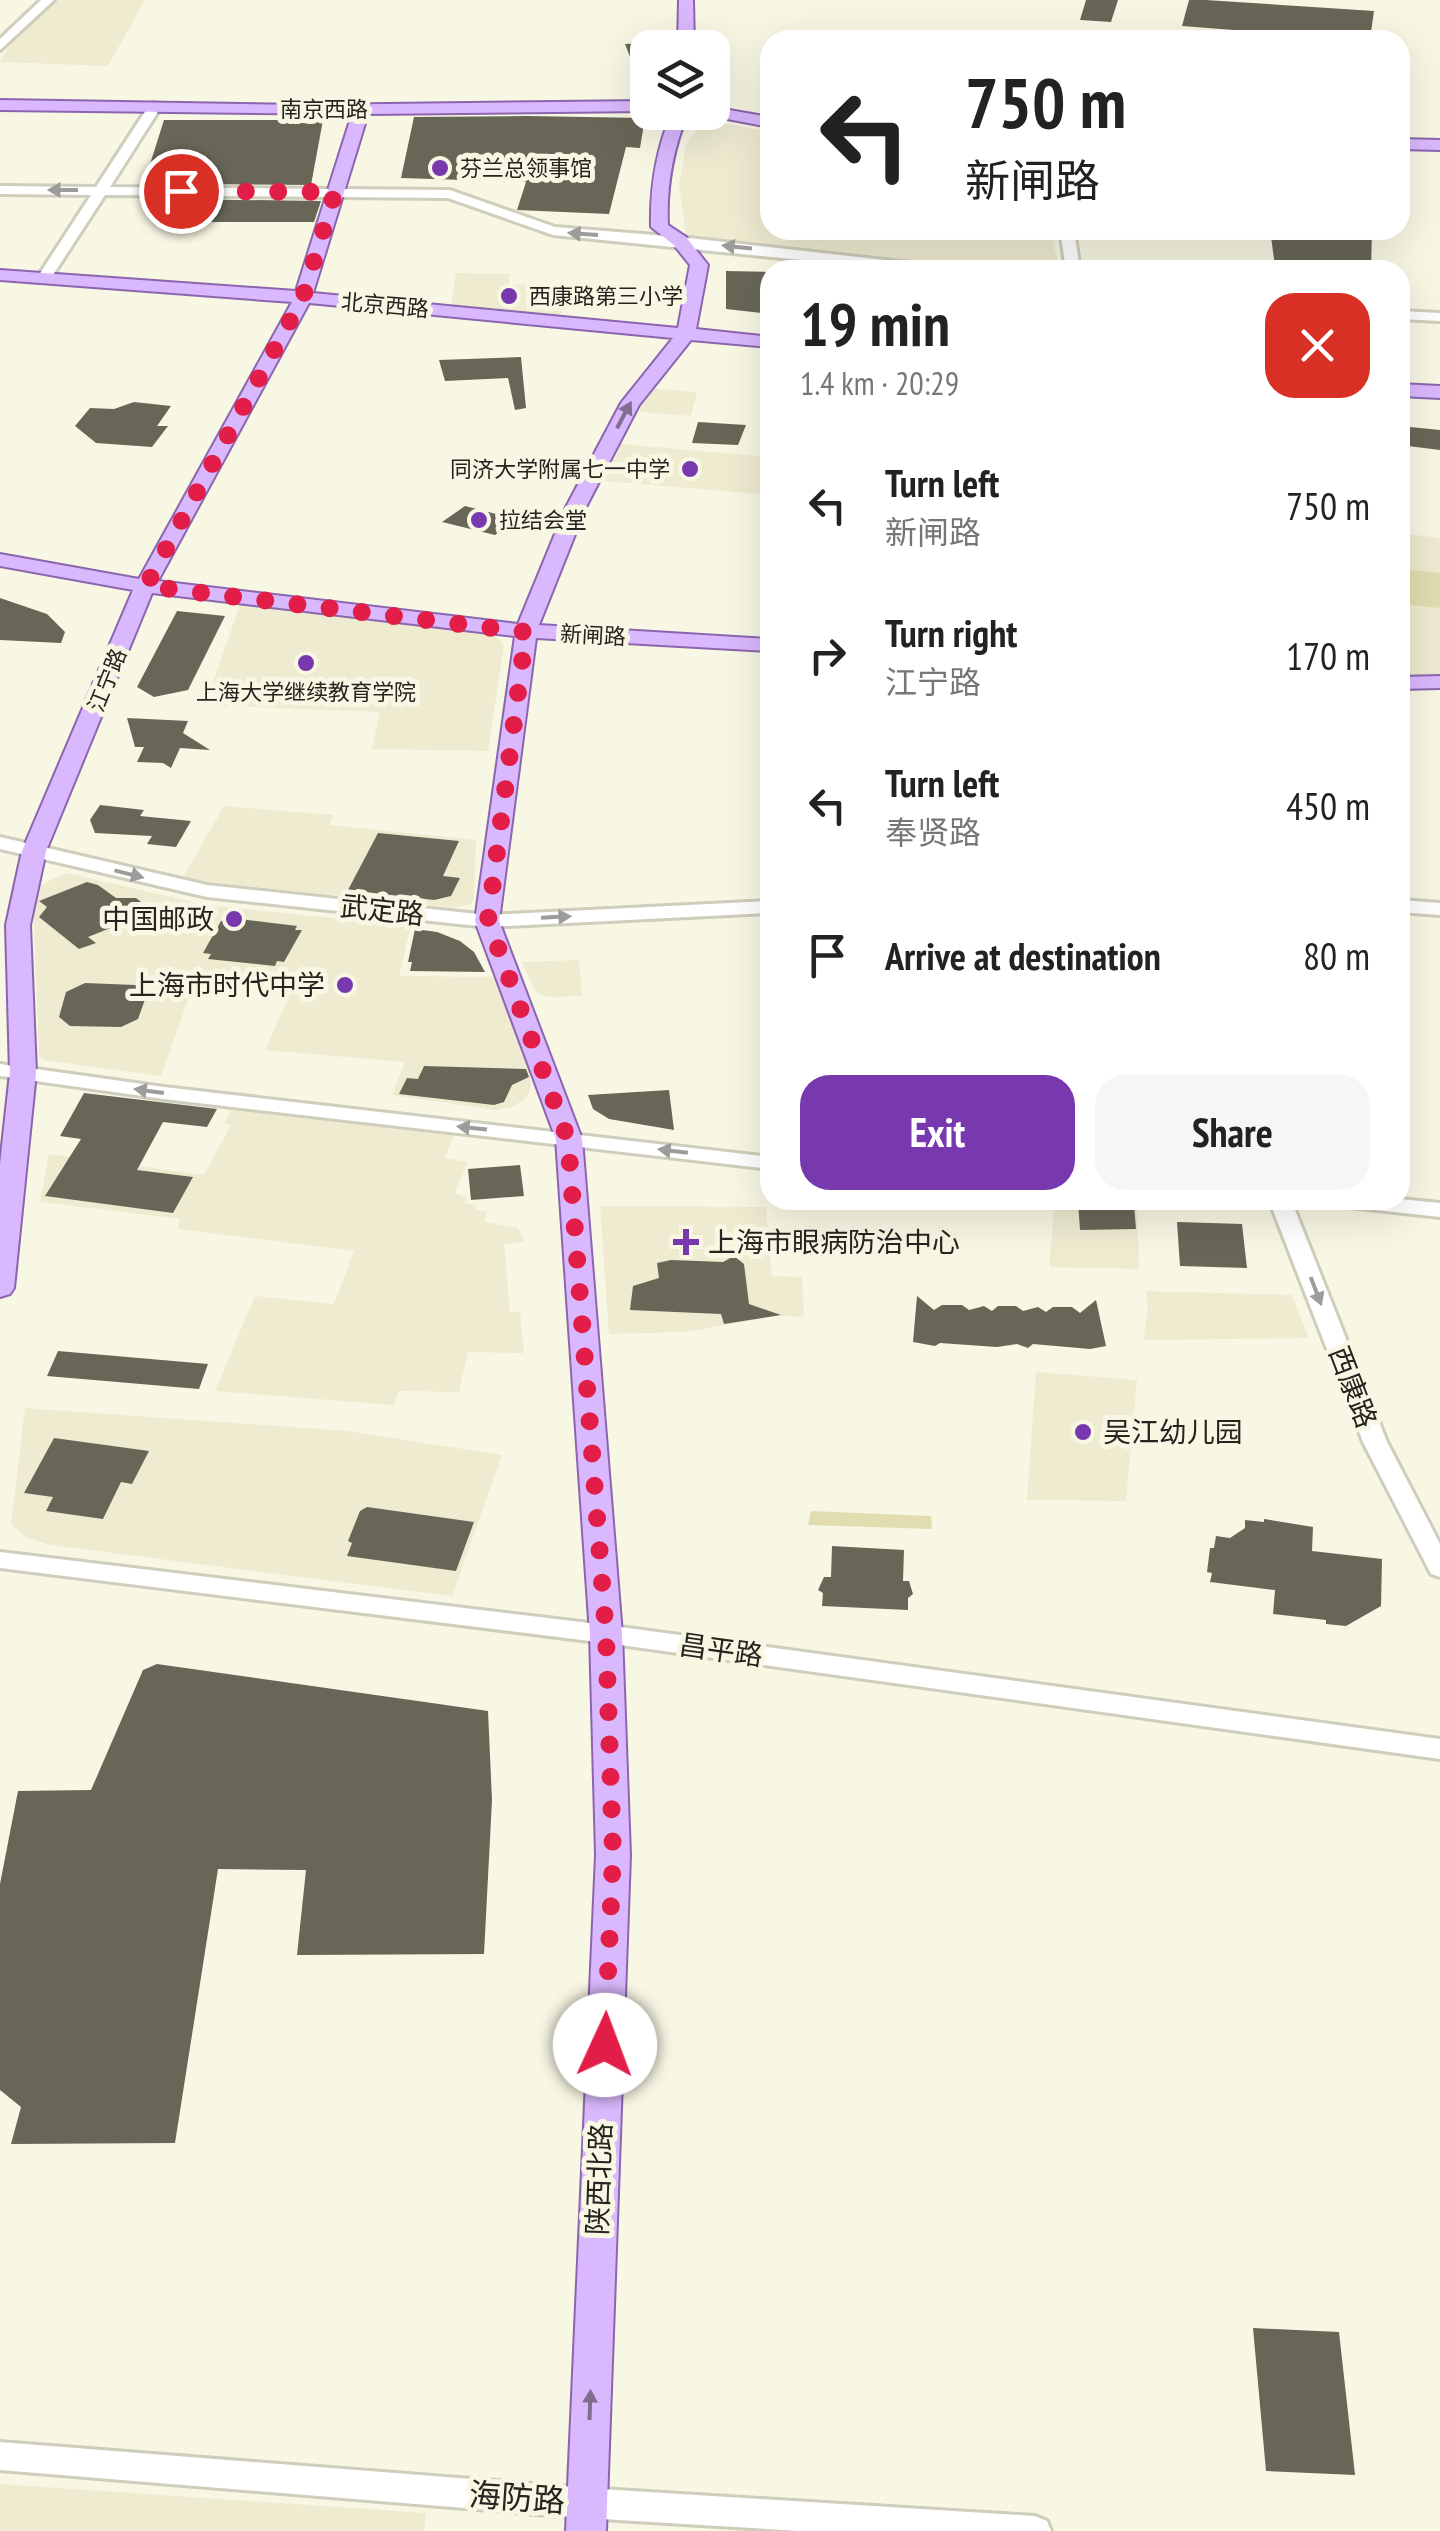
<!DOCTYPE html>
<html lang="en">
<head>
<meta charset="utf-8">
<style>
	:root { --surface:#fff; --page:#f6f6f6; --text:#222; --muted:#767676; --accent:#7939ae }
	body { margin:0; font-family:"PT Sans Narrow","Noto Sans SC",sans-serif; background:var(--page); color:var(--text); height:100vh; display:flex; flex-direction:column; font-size:38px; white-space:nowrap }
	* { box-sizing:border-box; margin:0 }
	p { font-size:32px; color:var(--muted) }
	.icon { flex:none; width:55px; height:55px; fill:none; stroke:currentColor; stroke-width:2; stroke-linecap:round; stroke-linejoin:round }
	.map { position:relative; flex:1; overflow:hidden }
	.sheet { position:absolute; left:760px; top:260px; width:650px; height:950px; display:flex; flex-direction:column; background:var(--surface); border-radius:30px; box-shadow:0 10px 40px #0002 }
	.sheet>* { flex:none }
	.hud { position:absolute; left:760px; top:30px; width:650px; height:210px; border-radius:30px; box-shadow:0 10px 40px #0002; background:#fff; color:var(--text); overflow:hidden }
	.controls { position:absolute; left:630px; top:30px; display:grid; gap:20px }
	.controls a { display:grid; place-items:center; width:100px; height:100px; border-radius:20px; background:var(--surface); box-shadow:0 10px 40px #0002; font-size:50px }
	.pin { position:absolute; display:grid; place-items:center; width:85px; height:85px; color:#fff; margin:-42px; border:5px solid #fff; border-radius:50%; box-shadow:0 2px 10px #0007 }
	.me { position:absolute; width:110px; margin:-55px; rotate:2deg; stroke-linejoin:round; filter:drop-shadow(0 0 8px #0008) }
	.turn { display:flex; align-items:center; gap:35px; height:210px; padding:0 40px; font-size:45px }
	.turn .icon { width:130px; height:130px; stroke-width:2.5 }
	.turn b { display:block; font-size:70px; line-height:85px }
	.round { display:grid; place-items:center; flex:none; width:105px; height:105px; border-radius:30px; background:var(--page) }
	.overview { display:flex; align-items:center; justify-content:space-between; height:170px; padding:0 40px }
	h1 { font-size:60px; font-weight:700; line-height:75px }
	.cta { display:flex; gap:20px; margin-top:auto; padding:20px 40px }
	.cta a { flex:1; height:115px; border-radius:30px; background:var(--accent); color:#fff; font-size:40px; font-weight:700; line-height:115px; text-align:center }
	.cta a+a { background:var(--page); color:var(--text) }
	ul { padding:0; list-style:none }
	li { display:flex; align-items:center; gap:30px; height:150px; padding:0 40px }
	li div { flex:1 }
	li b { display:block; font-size:38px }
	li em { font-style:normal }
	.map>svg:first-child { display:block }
	.built { fill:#eeebd1 }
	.green { fill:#e2ddb1 }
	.building { fill:#686757 }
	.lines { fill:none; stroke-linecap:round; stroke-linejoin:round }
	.minor-casing { stroke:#cfcebc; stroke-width:6 }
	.major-casing { stroke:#8b66ae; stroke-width:4 }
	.minor { fill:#fff; fill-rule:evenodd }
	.major { fill:#dab8fd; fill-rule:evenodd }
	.oneway { fill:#9d9c9a }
	.oneway2 { fill:#806e8e }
	.route { stroke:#e11d48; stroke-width:18; stroke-dasharray:0 32.4 }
	.poi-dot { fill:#7939ae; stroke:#f8f7e4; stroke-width:4 }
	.labels { text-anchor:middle; stroke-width:10; stroke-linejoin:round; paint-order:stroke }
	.far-street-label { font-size:22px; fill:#25241e; stroke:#f8f7e4 }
	.far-poi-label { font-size:22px; fill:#25241e; stroke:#f8f7e4; text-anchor:start }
	.street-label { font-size:28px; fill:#25241e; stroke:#f8f7e4 }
	.poi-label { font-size:28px; fill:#25241e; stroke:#f8f7e4; text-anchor:end }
	.near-street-label { font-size:32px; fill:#25241e; stroke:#f8f7e4 }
</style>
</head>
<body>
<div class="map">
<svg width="1440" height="2531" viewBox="0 0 1440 2531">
	<rect width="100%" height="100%" fill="#f8f7e4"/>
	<path class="built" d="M54,0H145L108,66L0,62L17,31Z
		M720,123L770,131V230H1050L1060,270H972L697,240L686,235L679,186L686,144L702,125Z
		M456,273L510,274L509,284L569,286L561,315L451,306Z
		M645,388L697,392L691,416L640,412Z
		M621,444L770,457V495L605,481Z
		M1400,533L1440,538V675L1400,676Z
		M241,602L480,630L495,636L504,645L488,751L372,749L380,712L205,705Z
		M224,806L333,815L330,825L476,840L474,899L471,904L454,908L182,879Z
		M66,873L206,905L411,926L399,976L498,977L528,1065L531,1086L527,1097L511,1108L496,1110L392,1095L405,1062L265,1050L290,994L193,986L161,1076L44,1060L39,1055L33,909L41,885Z
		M579,960L582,996L549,997L536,993L522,962Z
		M232,1108L454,1135L445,1158L468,1162L455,1193L467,1198L464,1203L476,1205L474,1209L487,1212L484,1222L518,1228L524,1242L504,1244L510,1312H520L524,1353L468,1352L459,1392L398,1391L394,1405L215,1391L255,1296L334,1304L354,1251L177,1229L180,1219L40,1202L49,1154L204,1175L231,1125L224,1123Z
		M1055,1200H1137L1139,1269L1049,1267Z
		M600,1206L766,1207L772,1276L802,1277L804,1317L777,1316L685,1332L609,1334Z
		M1146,1291L1292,1295L1309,1338L1143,1340L1148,1312Z
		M1036,1372L1137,1380L1126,1501L1027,1500Z
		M25,1408L347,1431L502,1455L452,1596L50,1545L25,1537L11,1524Z
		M0,2484L426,2513L424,2531H0Z"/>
	<path class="green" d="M1400,569L1440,573V608L1400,604Z
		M811,1511L931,1516L932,1529L808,1525Z"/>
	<path class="building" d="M1086,0H1118L1111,22L1080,20Z
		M1189,0H1206L1374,11L1370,39L1321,36L1320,40H1264L1233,38L1234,30L1182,26Z
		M648,43V97H646L625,44Z
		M527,116L645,118L640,148L626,147L609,214L517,210L526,182L401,178L414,117Z
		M164,120H323L311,185L173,184L174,179L145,180Z
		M171,199L321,201L314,222H167Z
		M1270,230H1372L1371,270L1275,266Z
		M726,271L770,272V314L726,309Z
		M521,357L526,408L515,410L508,378L445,381L439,360Z
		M134,402L171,406L157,426H168L152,447L96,443L75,426L90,408L114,409Z
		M698,422L746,425L738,445L692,443Z
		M1400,426L1440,430V450L1400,445Z
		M465,506L516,519L495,535L442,522Z
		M0,598L47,614L65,632L61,643L0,640Z
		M177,611L225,616L188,690L154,697L137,687Z
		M127,718L188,721L183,733L210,750L180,748L171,768L163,763L137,762L144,747H135Z
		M100,805L144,810L140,816L191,821L176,847L147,844L152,836L95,833L90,820Z
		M378,833L459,841L443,876L460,878L451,896L434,900L348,890Z
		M87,882L98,885L116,898H136L153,911L88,937L96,943L79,949L39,917L47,907L39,901Z
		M230,918L297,926L295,930H302L284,962L277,961L275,966L208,959L211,954L203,953L221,921Z
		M415,929L437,932L460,941L474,952L485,972L410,971L412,962H408Z
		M85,983L135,985L147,994L138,1019L121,1027L70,1026L59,1017L66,992Z
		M424,1066L526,1069L529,1077L512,1085L504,1102L494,1105L399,1094L407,1078L418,1079Z
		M669,1090L674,1130L609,1119L593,1109L588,1095Z
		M84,1093L217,1109L207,1127L163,1122L137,1170L193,1177L173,1213L45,1196L81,1139L60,1136Z
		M520,1165L524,1196L471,1200L468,1169Z
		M1078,1202L1134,1204L1136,1229L1080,1230Z
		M1177,1222L1242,1224L1247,1268L1180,1266Z
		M734,1256L744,1264L749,1304L781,1315L724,1324L721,1314L630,1310L633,1286L659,1278L657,1263L671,1260L723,1262Z
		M917,1296L934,1310L942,1305H962L969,1310L984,1306L992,1311L998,1306H1016L1023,1311L1038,1307L1046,1312L1053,1307H1072L1080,1313L1096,1300L1106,1346L1090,1349L1033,1344L1028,1348L1017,1344L997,1347L940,1343L935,1346L913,1342Z
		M58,1351L208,1364L199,1389L47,1376Z
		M54,1438L149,1451L132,1484L121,1482L103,1519L46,1511L53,1497L24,1493Z
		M367,1507L474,1522L456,1571L347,1556L352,1543L348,1541L360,1511Z
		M1264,1519L1313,1527L1312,1551L1382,1559L1381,1606L1346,1626L1326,1624V1620L1273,1614L1275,1590L1210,1582L1212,1573L1207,1572L1210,1548H1214L1216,1536L1230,1538L1245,1528V1520L1264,1522Z
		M832,1546L904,1550L903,1581H909L913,1594L908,1598V1610L822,1606L823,1593L818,1590L824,1577H831Z
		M157,1664L488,1711L492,1800L484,1954L297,1955L306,1870L218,1869L175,2143L11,2144L21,2107L0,2090V1884L18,1791L91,1790L143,1670Z
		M1253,2328L1339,2332L1355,2475L1266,2471Z"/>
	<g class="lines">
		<defs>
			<path id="minor" d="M41,0H54L0,50V39Z
				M155,103L161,107L110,187L450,190L555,227L680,237L938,266L945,270H900L553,235L448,198L105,195L49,281H39L37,278L91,195L0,194V186L96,187L150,104Z
				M1060,230H1074L1080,270H1066Z
				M1400,311L1440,313V321L1400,319Z
				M0,837L207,885L487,915L770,901V913L487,927L207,897L0,849Z
				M1400,900L1440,903V915L1400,912Z
				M0,1064L164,1087L770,1157V1169L164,1099L0,1076Z
				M1400,1199L1440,1203V1217L1349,1207L1338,1200Z
				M1269,1200H1291L1387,1442L1440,1544V1577L1431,1574L1428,1568L1363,1442Z
				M0,1552L606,1625L1440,1739V1759L606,1643L0,1568Z
				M0,2442L585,2488L1035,2516L1047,2521L1051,2531H799L585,2518L0,2470Z"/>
			<path id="major" d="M679,0H693L694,48H678Z
				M0,100L303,105L648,101V111L368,114L313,293L678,328L690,265L674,245L651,227C650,186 656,150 672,112H688C673,150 666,185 668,225L686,237L708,265L696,329L770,337V347L691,340L639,405L586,507L539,625L770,639V651L536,638L499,921L582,1139L622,1634L630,1855L606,2531H566L596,1855L590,1634L556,1139L475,921L515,636L152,593L46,851L30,925L36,1073L14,1288L10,1294L0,1297V1164L10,1073L6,925L22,851L133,590L0,566V554L139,579L292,302L0,280V270L296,291L352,114L0,110ZM309,303L673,338L621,403L566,507L518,624L158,581Z
				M712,107L770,117V127L706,115L704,112H712Z
				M1400,139L1440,140V150L1400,149Z
				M1400,384L1440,386V398L1400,396Z
				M1440,676V688L1400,689V677Z"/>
		</defs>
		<use href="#minor" class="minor-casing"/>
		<use href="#major" class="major-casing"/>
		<use href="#minor" class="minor"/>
		<use href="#major" class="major"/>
	</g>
	<defs><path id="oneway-solid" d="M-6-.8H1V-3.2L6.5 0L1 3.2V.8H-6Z" transform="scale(2.5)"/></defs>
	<g class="oneway">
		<use href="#oneway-solid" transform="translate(63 190) rotate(-180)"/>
		<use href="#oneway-solid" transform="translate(583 234) rotate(-176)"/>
		<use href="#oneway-solid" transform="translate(737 247) rotate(-174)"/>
		<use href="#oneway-solid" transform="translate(129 874) rotate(14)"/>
		<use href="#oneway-solid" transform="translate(556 917) rotate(-3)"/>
		<use href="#oneway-solid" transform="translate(149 1091) rotate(-172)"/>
		<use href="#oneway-solid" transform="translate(472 1128) rotate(-174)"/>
		<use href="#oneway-solid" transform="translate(673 1151) rotate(-173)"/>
		<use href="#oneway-solid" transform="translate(1316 1291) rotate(69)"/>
	</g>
	<g class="oneway2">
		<use href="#oneway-solid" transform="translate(624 415) rotate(-62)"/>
		<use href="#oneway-solid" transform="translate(590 2405) rotate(-88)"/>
	</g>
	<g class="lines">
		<path class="route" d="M181,191L335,192L303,297L146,586L526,632L488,920L568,1140L606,1634L613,1855L605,2045"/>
	</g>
	<g class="poi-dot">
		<circle cx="440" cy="168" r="10"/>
		<circle cx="509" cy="296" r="10"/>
		<circle cx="690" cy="469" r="10"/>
		<circle cx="479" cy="520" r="10"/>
		<circle cx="306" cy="663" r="10"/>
		<circle cx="234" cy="919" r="10"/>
		<circle cx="345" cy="985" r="10"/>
		<path d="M681 1227h10v10h10v10h-10v10h-10v-10h-10v-10h10z"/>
		<circle cx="1083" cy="1432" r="10"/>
	</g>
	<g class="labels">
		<g class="far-street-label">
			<text x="324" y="117">南京西路</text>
			<text transform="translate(385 305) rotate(5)" y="8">北京西路</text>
			<text transform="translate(593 635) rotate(3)" y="8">新闸路</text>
			<text transform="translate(107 680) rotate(-68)" y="8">江宁路</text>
		</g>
		<g class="far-poi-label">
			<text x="460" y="176">芬兰总领事馆</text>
			<text x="529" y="304">西康路第三小学</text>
			<text x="670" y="477" text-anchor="end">同济大学附属七一中学</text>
			<text x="499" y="528">拉结会堂</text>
			<text x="306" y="700" text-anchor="middle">上海大学继续教育学院</text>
		</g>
		<g class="street-label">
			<text transform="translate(382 910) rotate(6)" y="10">武定路</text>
			<text transform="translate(1353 1387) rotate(69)" y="10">西康路</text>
			<text transform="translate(721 1650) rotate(8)" y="10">昌平路</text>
			<text transform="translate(599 2179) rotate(-88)" y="10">陕西北路</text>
		</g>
		<g class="poi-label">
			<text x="214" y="929">中国邮政</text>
			<text x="325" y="995">上海市时代中学</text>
			<text x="708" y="1252" text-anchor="start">上海市眼病防治中心</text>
			<text x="1103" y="1442" text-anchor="start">吴江幼儿园</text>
		</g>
		<g class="near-street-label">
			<text transform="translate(517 2498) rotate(4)" y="11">海防路</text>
		</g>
	</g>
</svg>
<div class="controls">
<a><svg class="icon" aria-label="layers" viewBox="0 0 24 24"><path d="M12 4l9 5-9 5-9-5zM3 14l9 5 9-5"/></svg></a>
</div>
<div class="pin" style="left:181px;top:191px;background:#d93025"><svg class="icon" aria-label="arrive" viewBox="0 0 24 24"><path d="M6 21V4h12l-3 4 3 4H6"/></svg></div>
<svg class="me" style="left:605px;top:2045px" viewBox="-20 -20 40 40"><circle r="19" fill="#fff"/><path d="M0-13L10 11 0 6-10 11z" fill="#e11d48"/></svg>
<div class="hud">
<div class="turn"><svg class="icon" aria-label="left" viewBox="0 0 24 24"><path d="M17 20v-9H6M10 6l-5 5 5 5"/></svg><div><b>750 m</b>新闸路</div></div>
</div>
<section class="sheet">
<div class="overview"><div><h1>19 min</h1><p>1.4 km · 20:29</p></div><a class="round" style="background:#d93025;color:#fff"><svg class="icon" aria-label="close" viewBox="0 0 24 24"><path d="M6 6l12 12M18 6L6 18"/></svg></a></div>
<ul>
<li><svg class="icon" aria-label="left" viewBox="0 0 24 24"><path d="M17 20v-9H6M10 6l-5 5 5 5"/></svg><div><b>Turn left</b><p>新闸路</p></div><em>750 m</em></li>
<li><svg class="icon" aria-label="right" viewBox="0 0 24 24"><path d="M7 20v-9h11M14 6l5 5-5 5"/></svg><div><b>Turn right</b><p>江宁路</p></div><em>170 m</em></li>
<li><svg class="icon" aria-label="left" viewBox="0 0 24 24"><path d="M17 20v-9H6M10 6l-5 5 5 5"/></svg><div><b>Turn left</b><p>奉贤路</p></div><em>450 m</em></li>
<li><svg class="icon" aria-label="arrive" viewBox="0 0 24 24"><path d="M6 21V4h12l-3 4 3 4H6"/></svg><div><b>Arrive at destination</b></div><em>80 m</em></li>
</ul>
<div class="cta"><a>Exit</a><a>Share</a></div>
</section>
</div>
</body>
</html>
